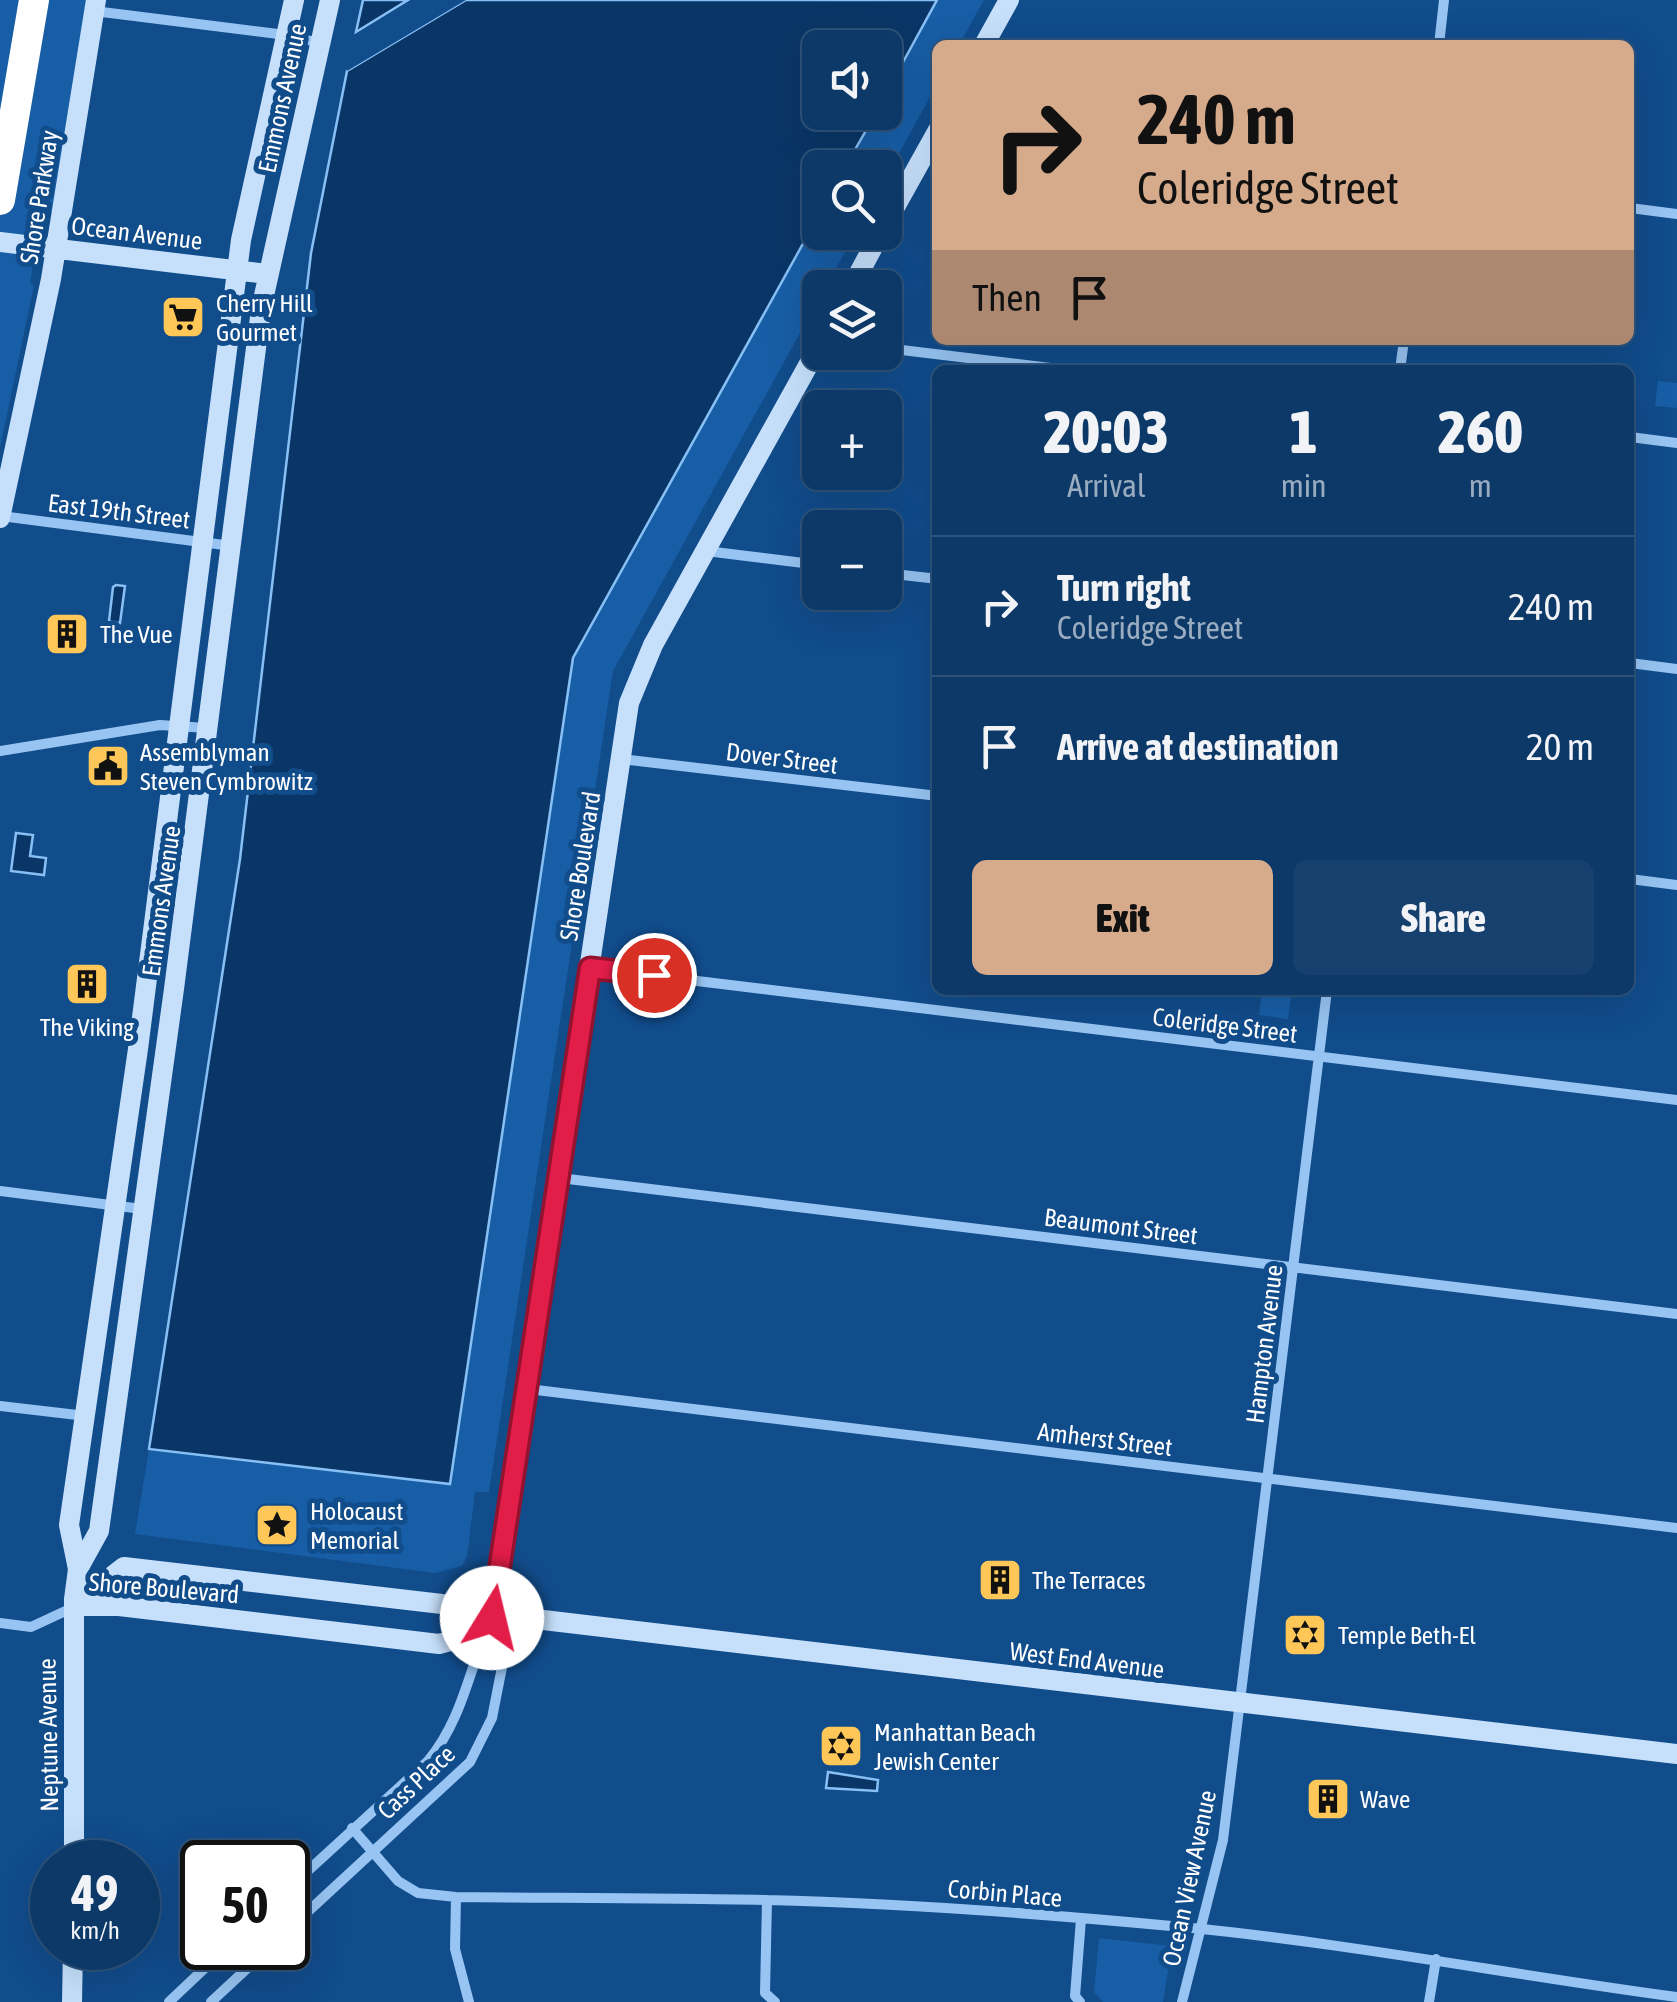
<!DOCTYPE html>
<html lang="en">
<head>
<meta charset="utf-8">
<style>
	:root { --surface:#0d3968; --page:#16406e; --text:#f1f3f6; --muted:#9aacc0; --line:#2d537c; --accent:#d6ab8b }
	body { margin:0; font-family:"Asap Condensed",sans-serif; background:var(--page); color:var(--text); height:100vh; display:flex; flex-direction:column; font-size:38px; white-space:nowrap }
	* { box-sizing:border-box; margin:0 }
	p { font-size:32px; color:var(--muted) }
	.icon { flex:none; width:55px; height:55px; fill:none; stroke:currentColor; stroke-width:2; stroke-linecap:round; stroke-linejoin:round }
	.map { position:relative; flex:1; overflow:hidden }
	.details { position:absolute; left:932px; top:365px; width:702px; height:630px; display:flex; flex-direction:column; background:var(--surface); border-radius:15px; box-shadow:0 10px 40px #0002,0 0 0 2px var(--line) }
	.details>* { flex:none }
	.guide { position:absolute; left:932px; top:40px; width:702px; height:305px; border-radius:15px; box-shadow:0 10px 40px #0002,0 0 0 2px var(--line); background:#d6ab8b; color:#111; overflow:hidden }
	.tools { position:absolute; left:802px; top:30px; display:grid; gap:20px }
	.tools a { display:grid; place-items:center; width:100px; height:100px; border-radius:15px; background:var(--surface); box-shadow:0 10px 40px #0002,0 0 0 2px var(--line); font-size:50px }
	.speed { position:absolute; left:30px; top:1840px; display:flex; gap:20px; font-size:50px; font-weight:700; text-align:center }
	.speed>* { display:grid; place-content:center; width:130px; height:130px; border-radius:50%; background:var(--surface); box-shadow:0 10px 40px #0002,0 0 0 2px var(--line); line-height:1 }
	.speed small { font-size:25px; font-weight:400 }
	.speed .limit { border:5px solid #111; border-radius:15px; background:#fff; color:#111 }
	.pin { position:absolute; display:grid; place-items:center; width:85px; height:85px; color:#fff; margin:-42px; border:5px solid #fff; border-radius:50%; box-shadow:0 2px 10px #0007 }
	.me { position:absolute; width:110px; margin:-55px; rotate:9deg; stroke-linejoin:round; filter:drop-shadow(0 0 8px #0008) }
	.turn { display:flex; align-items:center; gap:35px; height:210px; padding:0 40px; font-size:45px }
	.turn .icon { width:130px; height:130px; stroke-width:2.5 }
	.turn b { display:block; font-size:70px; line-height:85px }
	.then { display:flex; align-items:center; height:95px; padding:0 40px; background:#0003; gap:20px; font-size:38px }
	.eta { display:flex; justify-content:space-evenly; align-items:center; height:170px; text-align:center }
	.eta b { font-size:60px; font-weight:800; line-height:70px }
	.cta { display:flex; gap:20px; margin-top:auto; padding:20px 40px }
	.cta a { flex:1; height:115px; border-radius:15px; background:var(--accent); color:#111; font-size:40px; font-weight:800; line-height:115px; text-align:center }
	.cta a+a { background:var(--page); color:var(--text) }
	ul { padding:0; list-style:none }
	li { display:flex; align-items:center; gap:30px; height:140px; padding:0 40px; border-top:2px solid var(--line) }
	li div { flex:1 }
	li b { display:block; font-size:38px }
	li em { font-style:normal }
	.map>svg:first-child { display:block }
	.green { fill:#185ea6 }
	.water { fill:#0a3667; stroke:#88c0f5; stroke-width:2.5 }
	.pier { fill:#114c8b }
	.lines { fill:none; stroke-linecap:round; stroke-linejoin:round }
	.street { stroke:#97c4f2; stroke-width:10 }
	.secondary { stroke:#c6e0fc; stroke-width:20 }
	.highway { stroke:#fff; stroke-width:30 }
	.route-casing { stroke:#92132f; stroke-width:25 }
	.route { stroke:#e11d48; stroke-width:18 }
	.labels { text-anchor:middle; stroke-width:10; stroke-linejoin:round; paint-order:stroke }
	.street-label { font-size:25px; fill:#fff; stroke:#114c8b }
	.poi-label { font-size:25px; fill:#fff; stroke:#114c8b; text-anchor:start }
</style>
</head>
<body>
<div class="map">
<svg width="1677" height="2002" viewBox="0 0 1677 2002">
	<rect width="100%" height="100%" fill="#114c8b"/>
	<path class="green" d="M0,0H87L53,211H43L30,283L34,285L0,448Z
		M937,0H984L959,45H938L937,84L885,179V168H845L876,113L885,112V95Z
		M820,213V232L856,233L825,287L820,288V297L613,671L489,1492H475L467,1557L462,1566L435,1573L135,1534L149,1449L450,1484L573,658Z
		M1658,381L1677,383V408L1655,406Z
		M1262,990H1292L1288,1019L1259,1015Z
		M1099,1938L1172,1946L1163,2002H1103L1094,1992Z"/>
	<path class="water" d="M363,0H408L356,32Z
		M466,0H937L885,95V48H820V112L876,113L845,167L820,168V213L573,658L450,1484L149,1449L240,859L311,253L347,71Z
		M116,585L125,586L120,623L109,621L113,587Z
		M16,833L33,835L30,856L46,858L44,875L11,871Z
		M828,1772L878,1780L877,1791L826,1788Z"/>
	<path class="pier" d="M456,0H466L347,71L348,64Z"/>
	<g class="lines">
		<path class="street" d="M94,11L286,35L320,43
			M1439,45L1444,0
			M1630,208L1677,214
			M885,348L1067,370
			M1400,370L1404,340
			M1630,437L1677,443
			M1,516L232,546
			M706,551L820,565
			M885,573L938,579
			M1630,663L1677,669
			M0,751L160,725L207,728
			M621,759L938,796
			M1630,879L1677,885
			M590,968L1677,1100
			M560,1178L1677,1314
			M0,1191L142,1209
			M528,1389L1677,1528
			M0,1406L86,1416
			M0,1623L31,1627L74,1607
			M352,1828L398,1881L418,1893L456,1897C560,1898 663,1898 767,1900C905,1903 1044,1914 1182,1927C1348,1943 1512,1975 1677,1997
			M288,1889L428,1761C462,1720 469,1671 489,1623
			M456,1897L455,1949L469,2002
			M767,1900L765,1993L775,2002
			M288,1930L470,1762L492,1718L505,1652L492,1617
			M169,2002L226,1948
			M211,2002L269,1948
			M1080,2002L1075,1996L1081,1919
			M1182,2002L1223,1840L1327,990
			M1429,2002L1436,1959"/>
		<path class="secondary" d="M984,45L1009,0
			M885,225L938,130
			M0,242L267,274
			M851,288L881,232
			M0,518L51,279L96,0
			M78,1569L69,1525L138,1049L241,240L294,0
			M74,1606H119L439,1644L454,1640L492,1617L629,703L653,645L820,344
			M74,1606L124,1567L459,1606L492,1617L535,1619L1677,1754
			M74,1862V1599L78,1569L99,1531L174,989L261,309L330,0
			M72,2002L73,1948"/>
		<path class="highway" d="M0,200L34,0"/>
	</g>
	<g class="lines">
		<defs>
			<path id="route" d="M492,1618L590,968L654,975"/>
		</defs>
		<use href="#route" class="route-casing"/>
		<use href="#route" class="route"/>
	</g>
	<defs>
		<symbol id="supermarket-square" viewBox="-11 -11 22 22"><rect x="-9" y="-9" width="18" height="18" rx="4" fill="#ffc758" stroke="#114c8b"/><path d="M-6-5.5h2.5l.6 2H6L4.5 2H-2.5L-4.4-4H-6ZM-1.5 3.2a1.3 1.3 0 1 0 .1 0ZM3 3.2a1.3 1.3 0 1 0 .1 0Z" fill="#111"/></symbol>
		<symbol id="building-square" viewBox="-11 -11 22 22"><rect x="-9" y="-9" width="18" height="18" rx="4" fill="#ffc758" stroke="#114c8b"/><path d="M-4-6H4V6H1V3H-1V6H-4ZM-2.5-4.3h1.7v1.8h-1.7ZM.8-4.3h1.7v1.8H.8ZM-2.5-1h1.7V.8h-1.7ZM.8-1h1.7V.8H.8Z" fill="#111"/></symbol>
		<symbol id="civic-square" viewBox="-11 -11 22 22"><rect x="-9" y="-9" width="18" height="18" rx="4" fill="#ffc758" stroke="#114c8b"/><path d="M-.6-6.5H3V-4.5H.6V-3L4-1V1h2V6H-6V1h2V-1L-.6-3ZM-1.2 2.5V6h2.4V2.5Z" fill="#111"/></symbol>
		<symbol id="sight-square" viewBox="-11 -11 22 22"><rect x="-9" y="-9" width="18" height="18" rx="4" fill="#ffc758" stroke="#114c8b"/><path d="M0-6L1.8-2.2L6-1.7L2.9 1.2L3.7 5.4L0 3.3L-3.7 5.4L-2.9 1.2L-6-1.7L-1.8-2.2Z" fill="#111"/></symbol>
		<symbol id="synagogue-square" viewBox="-11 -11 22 22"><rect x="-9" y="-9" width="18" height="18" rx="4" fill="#ffc758" stroke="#114c8b"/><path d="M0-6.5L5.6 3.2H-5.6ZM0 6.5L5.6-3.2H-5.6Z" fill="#111"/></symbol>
	</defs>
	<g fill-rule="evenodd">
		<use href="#supermarket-square" x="158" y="292" width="50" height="50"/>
		<use href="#building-square" x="42" y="609" width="50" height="50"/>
		<use href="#civic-square" x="83" y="741" width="50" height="50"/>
		<use href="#building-square" x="62" y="959" width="50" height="50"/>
		<use href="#sight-square" x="252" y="1500" width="50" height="50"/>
		<use href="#building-square" x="975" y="1555" width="50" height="50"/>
		<use href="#synagogue-square" x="1280" y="1610" width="50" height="50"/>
		<use href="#synagogue-square" x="816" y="1721" width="50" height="50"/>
		<use href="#building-square" x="1303" y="1774" width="50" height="50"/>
	</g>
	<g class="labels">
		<g class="street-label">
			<text transform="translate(282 98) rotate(-78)" y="9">Emmons Avenue</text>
			<text transform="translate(39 197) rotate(-81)" y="9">Shore Parkway</text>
			<text transform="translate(137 233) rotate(7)" y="9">Ocean Avenue</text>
			<text transform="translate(119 511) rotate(7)" y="9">East 19th Street</text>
			<text transform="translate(782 758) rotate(7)" y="9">Dover Street</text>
			<text transform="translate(580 866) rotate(-81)" y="9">Shore Boulevard</text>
			<text transform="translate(161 901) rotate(-82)" y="9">Emmons Avenue</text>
			<text transform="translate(1225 1025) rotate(7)" y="9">Coleridge Street</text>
			<text transform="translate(1121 1226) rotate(7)" y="9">Beaumont Street</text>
			<text transform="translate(1264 1344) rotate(-83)" y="9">Hampton Avenue</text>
			<text transform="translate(1105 1439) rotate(7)" y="9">Amherst Street</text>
			<text transform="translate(164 1588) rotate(5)" y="9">Shore Boulevard</text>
			<text transform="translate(1087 1660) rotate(7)" y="9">West End Avenue</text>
			<text transform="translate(48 1735) rotate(-91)" y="9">Neptune Avenue</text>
			<text transform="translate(416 1782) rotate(-43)" y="9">Cass Place</text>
			<text transform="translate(1189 1878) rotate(-78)" y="9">Ocean View Avenue</text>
			<text transform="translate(1005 1893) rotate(5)" y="9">Corbin Place</text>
		</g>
		<g class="poi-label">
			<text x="216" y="312">Cherry Hill<tspan x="216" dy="29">Gourmet</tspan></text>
			<text x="100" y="643">The Vue</text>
			<text x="140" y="761">Assemblyman<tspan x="140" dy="29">Steven Cymbrowitz</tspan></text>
			<text x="87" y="1036" text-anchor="middle">The Viking</text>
			<text x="310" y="1520">Holocaust<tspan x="310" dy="29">Memorial</tspan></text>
			<text x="1032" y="1589">The Terraces</text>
			<text x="1338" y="1644">Temple Beth-El</text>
			<text x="874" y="1741">Manhattan Beach<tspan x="874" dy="29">Jewish Center</tspan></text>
			<text x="1360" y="1808">Wave</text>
		</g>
	</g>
</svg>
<div class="tools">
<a><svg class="icon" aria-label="sound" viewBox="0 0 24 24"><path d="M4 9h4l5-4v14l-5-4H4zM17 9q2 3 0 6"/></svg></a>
<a><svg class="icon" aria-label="search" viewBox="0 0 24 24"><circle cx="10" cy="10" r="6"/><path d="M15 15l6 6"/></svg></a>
<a><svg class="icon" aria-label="layers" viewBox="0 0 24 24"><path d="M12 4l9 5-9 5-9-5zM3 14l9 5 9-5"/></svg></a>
<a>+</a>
<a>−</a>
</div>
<div class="speed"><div>49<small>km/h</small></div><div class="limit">50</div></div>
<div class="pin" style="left:654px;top:975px;background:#d93025"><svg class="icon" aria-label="arrive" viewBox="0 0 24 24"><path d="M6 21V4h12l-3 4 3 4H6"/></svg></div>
<svg class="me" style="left:492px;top:1618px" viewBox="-20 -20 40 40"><circle r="19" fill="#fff"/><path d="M0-13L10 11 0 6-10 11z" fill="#e11d48"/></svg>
<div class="guide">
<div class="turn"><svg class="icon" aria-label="right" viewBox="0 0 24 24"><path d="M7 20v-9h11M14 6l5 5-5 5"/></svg><div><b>240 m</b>Coleridge Street</div></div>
<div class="then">Then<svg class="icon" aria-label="arrive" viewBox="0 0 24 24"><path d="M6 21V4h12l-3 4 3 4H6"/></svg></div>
</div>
<section class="details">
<div class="eta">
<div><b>20:03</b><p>Arrival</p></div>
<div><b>1</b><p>min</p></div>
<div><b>260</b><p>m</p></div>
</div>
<ul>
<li><svg class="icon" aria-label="right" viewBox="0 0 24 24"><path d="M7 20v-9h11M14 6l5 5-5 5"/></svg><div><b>Turn right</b><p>Coleridge Street</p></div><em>240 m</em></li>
<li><svg class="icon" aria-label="arrive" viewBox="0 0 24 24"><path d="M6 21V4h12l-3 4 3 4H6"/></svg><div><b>Arrive at destination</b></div><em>20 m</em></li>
</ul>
<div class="cta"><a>Exit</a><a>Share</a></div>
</section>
</div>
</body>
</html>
